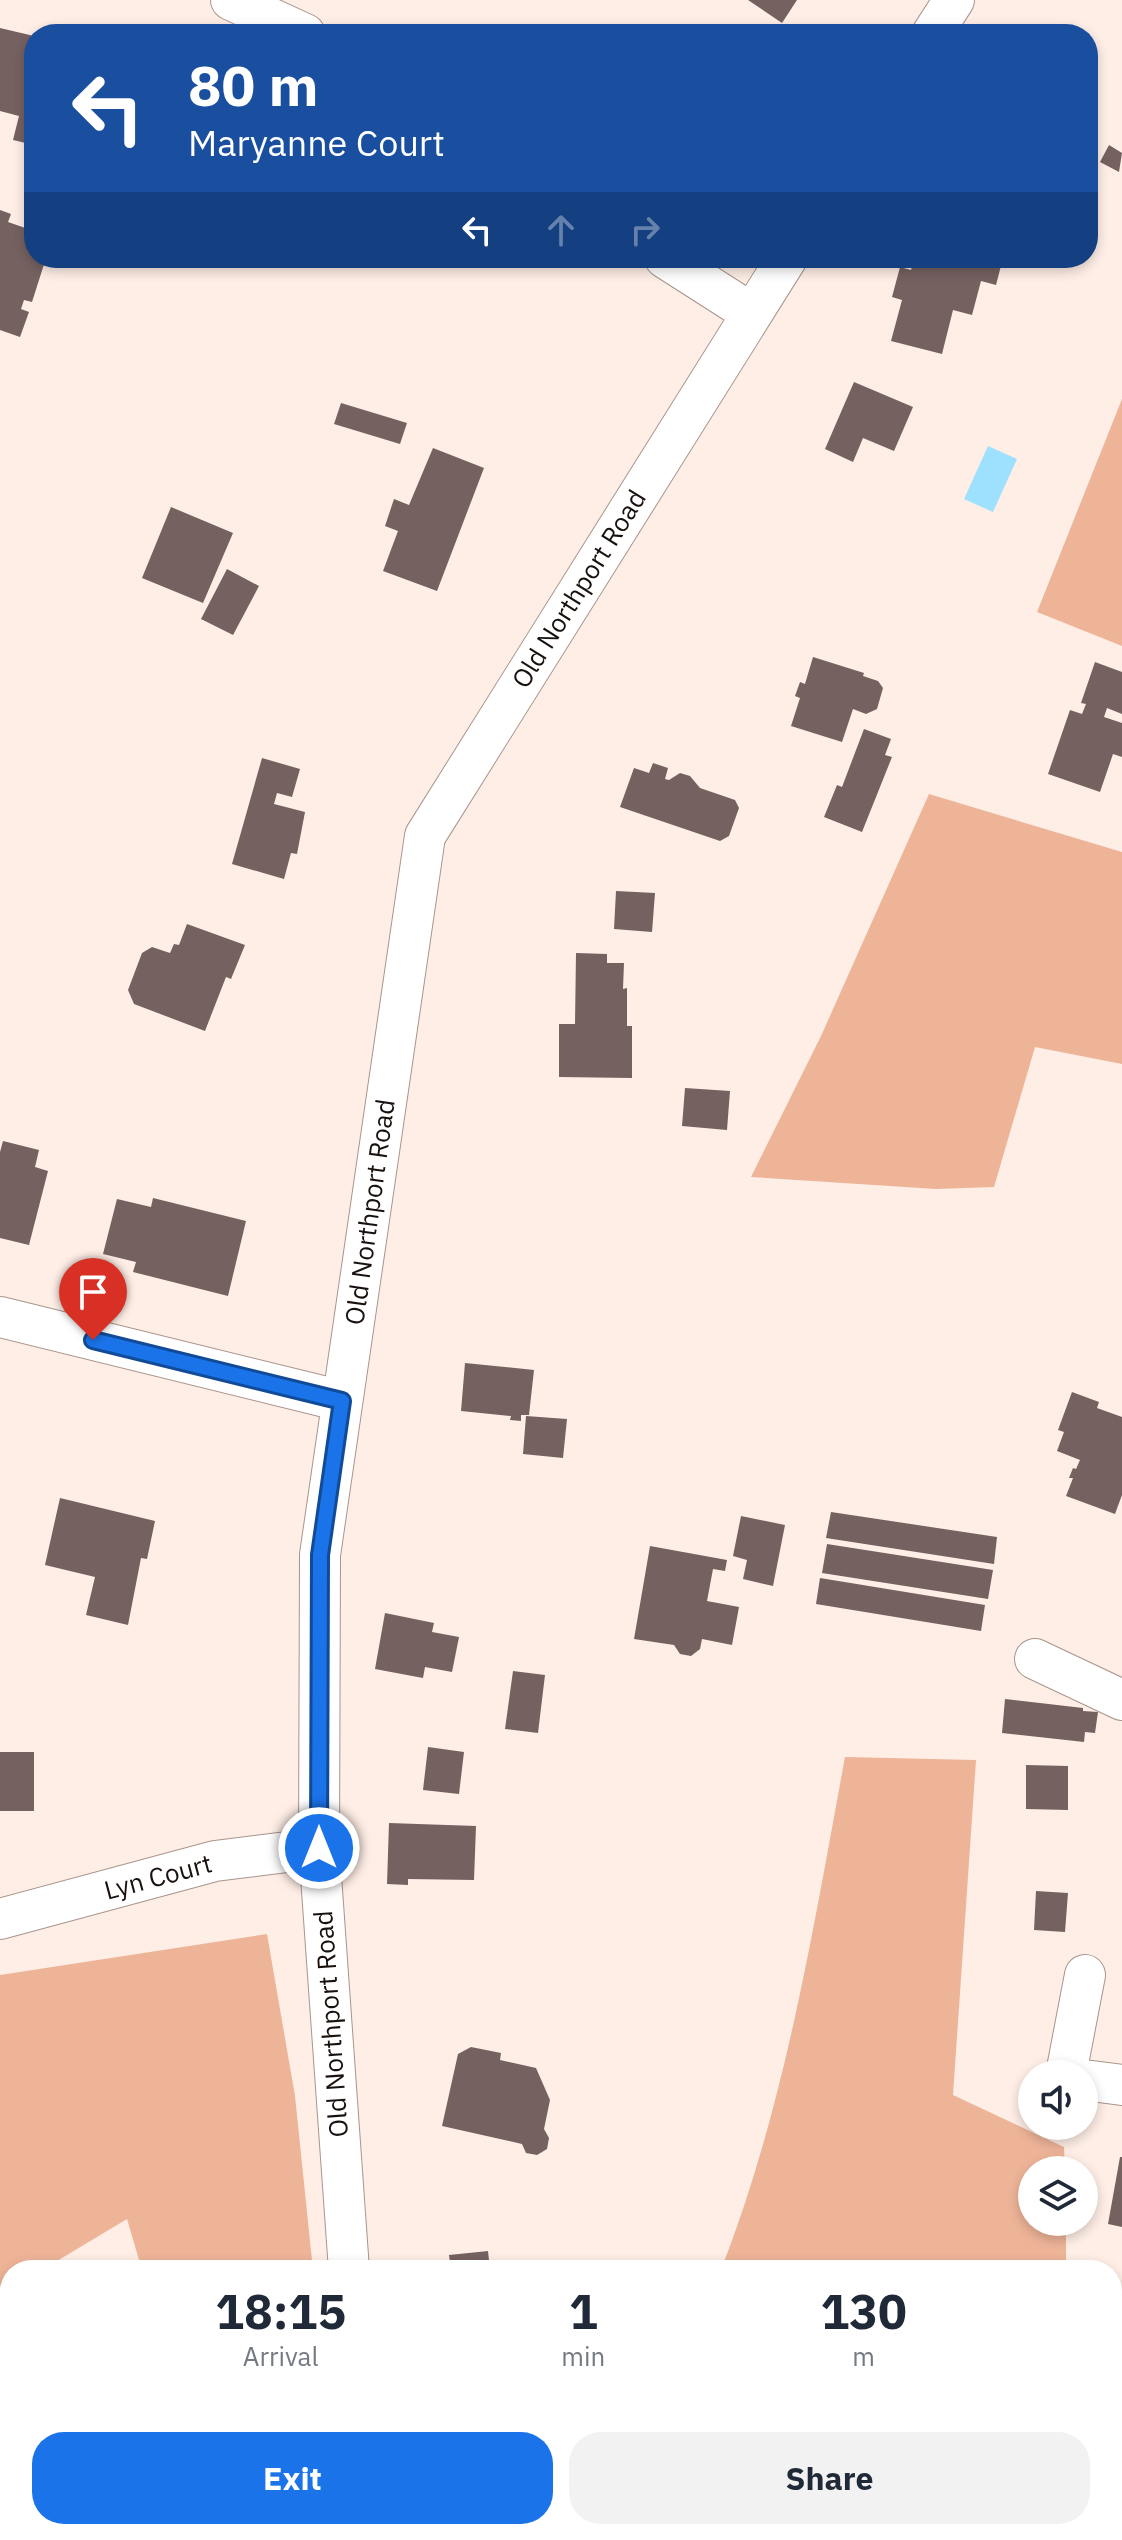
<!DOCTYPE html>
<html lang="en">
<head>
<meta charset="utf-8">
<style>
	:root { --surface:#fff; --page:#f2f2f3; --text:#1f2937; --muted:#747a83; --accent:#1a73e8 }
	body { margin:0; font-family:"IBM Plex Sans",sans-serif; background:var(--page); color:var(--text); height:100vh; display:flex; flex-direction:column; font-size:30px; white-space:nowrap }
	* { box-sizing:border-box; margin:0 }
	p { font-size:26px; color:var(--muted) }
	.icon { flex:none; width:44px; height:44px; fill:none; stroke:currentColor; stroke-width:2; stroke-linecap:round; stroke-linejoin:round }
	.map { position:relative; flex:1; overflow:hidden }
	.details { position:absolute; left:0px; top:2260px; width:1122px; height:280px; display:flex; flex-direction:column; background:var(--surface); border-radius:32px 32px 0 0; box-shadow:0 4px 12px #0003 }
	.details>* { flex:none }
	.hud { position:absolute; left:24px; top:24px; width:1074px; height:244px; border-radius:32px; box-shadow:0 4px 12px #0003; background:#1a4fa0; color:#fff; overflow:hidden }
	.tools { position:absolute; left:1018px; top:2060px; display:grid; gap:16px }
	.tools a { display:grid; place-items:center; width:80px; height:80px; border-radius:50%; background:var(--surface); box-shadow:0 4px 12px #0003; font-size:40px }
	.pin { position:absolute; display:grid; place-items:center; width:68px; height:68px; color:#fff; margin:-82px -34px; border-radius:50% 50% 50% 0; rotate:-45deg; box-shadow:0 0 8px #0007 }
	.pin .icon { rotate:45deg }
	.me { position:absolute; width:88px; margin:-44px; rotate:0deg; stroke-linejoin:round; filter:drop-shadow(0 0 6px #0008) }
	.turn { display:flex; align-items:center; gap:28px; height:168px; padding:0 32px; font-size:36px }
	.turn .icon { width:104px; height:104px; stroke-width:2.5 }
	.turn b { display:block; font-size:56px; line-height:68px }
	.lanes { display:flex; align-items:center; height:76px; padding:0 32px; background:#0003; justify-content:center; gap:40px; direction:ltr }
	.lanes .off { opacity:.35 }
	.eta { display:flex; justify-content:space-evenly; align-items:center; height:136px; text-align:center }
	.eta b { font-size:48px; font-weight:800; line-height:56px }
	.action { display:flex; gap:16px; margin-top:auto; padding:16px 32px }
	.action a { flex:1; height:92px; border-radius:32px; background:var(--accent); color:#fff; font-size:32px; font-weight:800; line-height:92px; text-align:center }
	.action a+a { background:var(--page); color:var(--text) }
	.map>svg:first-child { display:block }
	.forest { fill:#eeb498 }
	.water { fill:#9ee1ff }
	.building { fill:#756160 }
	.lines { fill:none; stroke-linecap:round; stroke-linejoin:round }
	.minor-casing { stroke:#a8958c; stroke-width:42 }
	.minor { stroke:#fff; stroke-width:40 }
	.route-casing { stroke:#114b97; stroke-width:20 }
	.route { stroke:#1a73e8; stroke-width:14 }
	.labels { text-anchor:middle; stroke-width:6; stroke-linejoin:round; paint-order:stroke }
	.street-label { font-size:26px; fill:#18110e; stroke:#fff }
</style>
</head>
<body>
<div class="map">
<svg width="1122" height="2540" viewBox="0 0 1122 2540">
	<rect width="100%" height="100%" fill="#feeee6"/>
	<path class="forest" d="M1122,399V646L1037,612Z
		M929,794L1122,852V1064L1035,1047L994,1187L936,1189L751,1177L821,1036Z
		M845,1757L976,1760L953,2095L1064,2147L1065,2170H1032V2222H1066V2270H721C785,2106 813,1930 845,1757Z
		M267,1934L295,2096L313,2270H142L127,2219L42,2270H10V2289L0,2285V1975Z
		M199,2530H341L342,2540H199Z
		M419,2530H1052L1092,2540H420Z"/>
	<path class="water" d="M988,446L1017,459L993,512L964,499Z"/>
	<path class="building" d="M748,0H797L782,23Z
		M0,28L34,36V145L13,140L19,116L0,111Z
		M1109,145L1122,153L1119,172L1100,162Z
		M0,210L11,214L8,222L34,231V258H46L32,302L24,300L21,309L29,312L20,337L0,330Z
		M914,258H1003L996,285L981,281L972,315L953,310L942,354L891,341L902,300L892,297L900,267L911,270Z
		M854,382L913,407L894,451L863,438L853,462L825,449Z
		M341,403L407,423L400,444L334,424Z
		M433,448L484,468L437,591L383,571L398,531L385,526L394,499L409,505Z
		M171,507L233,533L203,603L142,578Z
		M227,569L259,586L233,635L201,619Z
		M813,657L864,673L863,676L878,681L883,688L877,709L866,714L853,709L842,742L791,726L800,698L795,696L800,682L805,684Z
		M1095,662L1122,672V714L1107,708L1104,717L1122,723V757L1113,754L1100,792L1048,774L1070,710L1082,714L1086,704L1081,703Z
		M864,729L891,739L885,755L892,757L862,832L824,817L837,785L842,787Z
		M262,758L300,769L292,797L277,793L274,804L305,812L297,854L291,853L284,879L232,864Z
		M653,763L668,768L665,779L669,780L680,773L690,776L700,788L735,800L739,808L729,836L720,841L620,807L634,768L649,773Z
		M616,891L655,893L652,932L614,929Z
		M187,924L245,945L231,979L226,977L205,1031L134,1004L128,990L142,953L152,947L170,953L174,944L179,945Z
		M576,953L607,954V963H624L623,989L627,988V1026H632V1078L559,1077V1024H575Z
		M685,1088L730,1091L727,1130L682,1126Z
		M3,1141L39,1150L35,1167L48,1171L29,1245L0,1238V1152Z
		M153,1198L246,1221L228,1296L133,1272L136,1262L103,1254L117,1199L151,1207Z
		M465,1363L534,1370L529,1415H521V1421L510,1420L511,1416L461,1411Z
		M1072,1392L1099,1402L1097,1408L1122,1417V1495L1115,1514L1066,1496L1073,1478H1069L1073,1468L1076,1469L1080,1460L1057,1451L1064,1432L1058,1430Z
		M526,1416L567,1419L563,1458L523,1454Z
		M60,1498L155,1521L147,1559L141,1558L128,1625L86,1615L95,1577L45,1565Z
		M831,1512L997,1537L994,1564L826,1538Z
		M741,1516L785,1525L773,1586L743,1579L747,1560L733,1556Z
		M827,1544L993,1570L988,1599L822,1573Z
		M650,1546L727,1560L725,1571L713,1569L707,1601L739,1607L732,1645L702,1639L700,1649L691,1656L680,1654L674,1645L634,1639Z
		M820,1578L985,1605L981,1631L816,1604Z
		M385,1613L434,1623L432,1632L459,1637L452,1672L425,1667L423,1678L375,1669Z
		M513,1671L545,1675L538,1733L505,1729Z
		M1005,1699L1083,1708V1711L1098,1712L1095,1733L1085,1732L1084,1742L1002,1733Z
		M428,1747L464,1752L459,1794L423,1790Z
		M0,1752H34V1811H0Z
		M1026,1765L1068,1766V1810L1026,1809Z
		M389,1823L476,1826L474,1880L408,1879V1885L387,1884Z
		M1036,1891L1068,1893L1065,1932L1034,1930Z
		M471,2047L501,2053L500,2060L536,2068L550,2100L544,2129L549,2138L547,2149L537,2155L526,2153L522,2144L442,2126L458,2054Z
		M1120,2157H1122V2227L1108,2224Z
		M488,2251L490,2270H451L449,2255Z
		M10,2434V2512L0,2519V2435L2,2438Z
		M1112,2434L1122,2436V2501L1112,2500Z"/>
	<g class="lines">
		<defs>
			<path id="minor" d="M231,0L305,34
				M932,34L954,0
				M665,258L751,313
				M0,1317L342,1401
				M1035,1659L1122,1700
				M0,1919L215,1861L319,1848
				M1066,2074L1085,1975
				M1084,2080L1122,2085
				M349,2270L319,1848L320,1555L425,836L787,258
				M376,2530L377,2540"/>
		</defs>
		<use href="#minor" class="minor-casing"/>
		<use href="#minor" class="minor"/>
	</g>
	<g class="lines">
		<defs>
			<path id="route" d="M93,1340L342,1401L320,1555L319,1848"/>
		</defs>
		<use href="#route" class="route-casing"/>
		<use href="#route" class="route"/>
	</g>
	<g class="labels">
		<g class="street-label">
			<text transform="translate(579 589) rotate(-58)" y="9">Old Northport Road</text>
			<text transform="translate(370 1212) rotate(-82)" y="9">Old Northport Road</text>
			<text transform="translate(158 1877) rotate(-15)" y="9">Lyn Court</text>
			<text transform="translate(331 2024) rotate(-94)" y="9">Old Northport Road</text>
		</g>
	</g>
</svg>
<div class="tools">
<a><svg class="icon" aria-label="sound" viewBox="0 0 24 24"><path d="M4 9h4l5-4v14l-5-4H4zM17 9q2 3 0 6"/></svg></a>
<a><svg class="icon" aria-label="layers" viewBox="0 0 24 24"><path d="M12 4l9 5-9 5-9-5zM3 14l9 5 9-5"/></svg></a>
</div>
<div class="pin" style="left:93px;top:1340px;background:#d93025"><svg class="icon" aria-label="arrive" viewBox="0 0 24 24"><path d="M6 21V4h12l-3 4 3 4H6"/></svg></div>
<svg class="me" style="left:319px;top:1848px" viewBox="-20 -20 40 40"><circle r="17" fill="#1a73e8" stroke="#fff" stroke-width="3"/><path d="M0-11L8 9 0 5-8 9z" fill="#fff"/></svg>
<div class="hud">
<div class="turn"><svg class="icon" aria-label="left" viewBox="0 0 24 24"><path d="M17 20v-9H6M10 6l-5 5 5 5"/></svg><div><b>80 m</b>Maryanne Court</div></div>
<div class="lanes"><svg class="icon" aria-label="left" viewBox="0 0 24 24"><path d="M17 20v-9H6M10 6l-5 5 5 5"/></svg><svg class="icon off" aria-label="ahead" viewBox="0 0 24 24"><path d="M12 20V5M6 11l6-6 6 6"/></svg><svg class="icon off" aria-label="right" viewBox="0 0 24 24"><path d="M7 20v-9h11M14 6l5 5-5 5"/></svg></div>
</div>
<section class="details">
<div class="eta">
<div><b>18:15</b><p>Arrival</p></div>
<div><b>1</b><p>min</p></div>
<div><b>130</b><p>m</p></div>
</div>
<div class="action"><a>Exit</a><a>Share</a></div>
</section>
</div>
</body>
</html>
